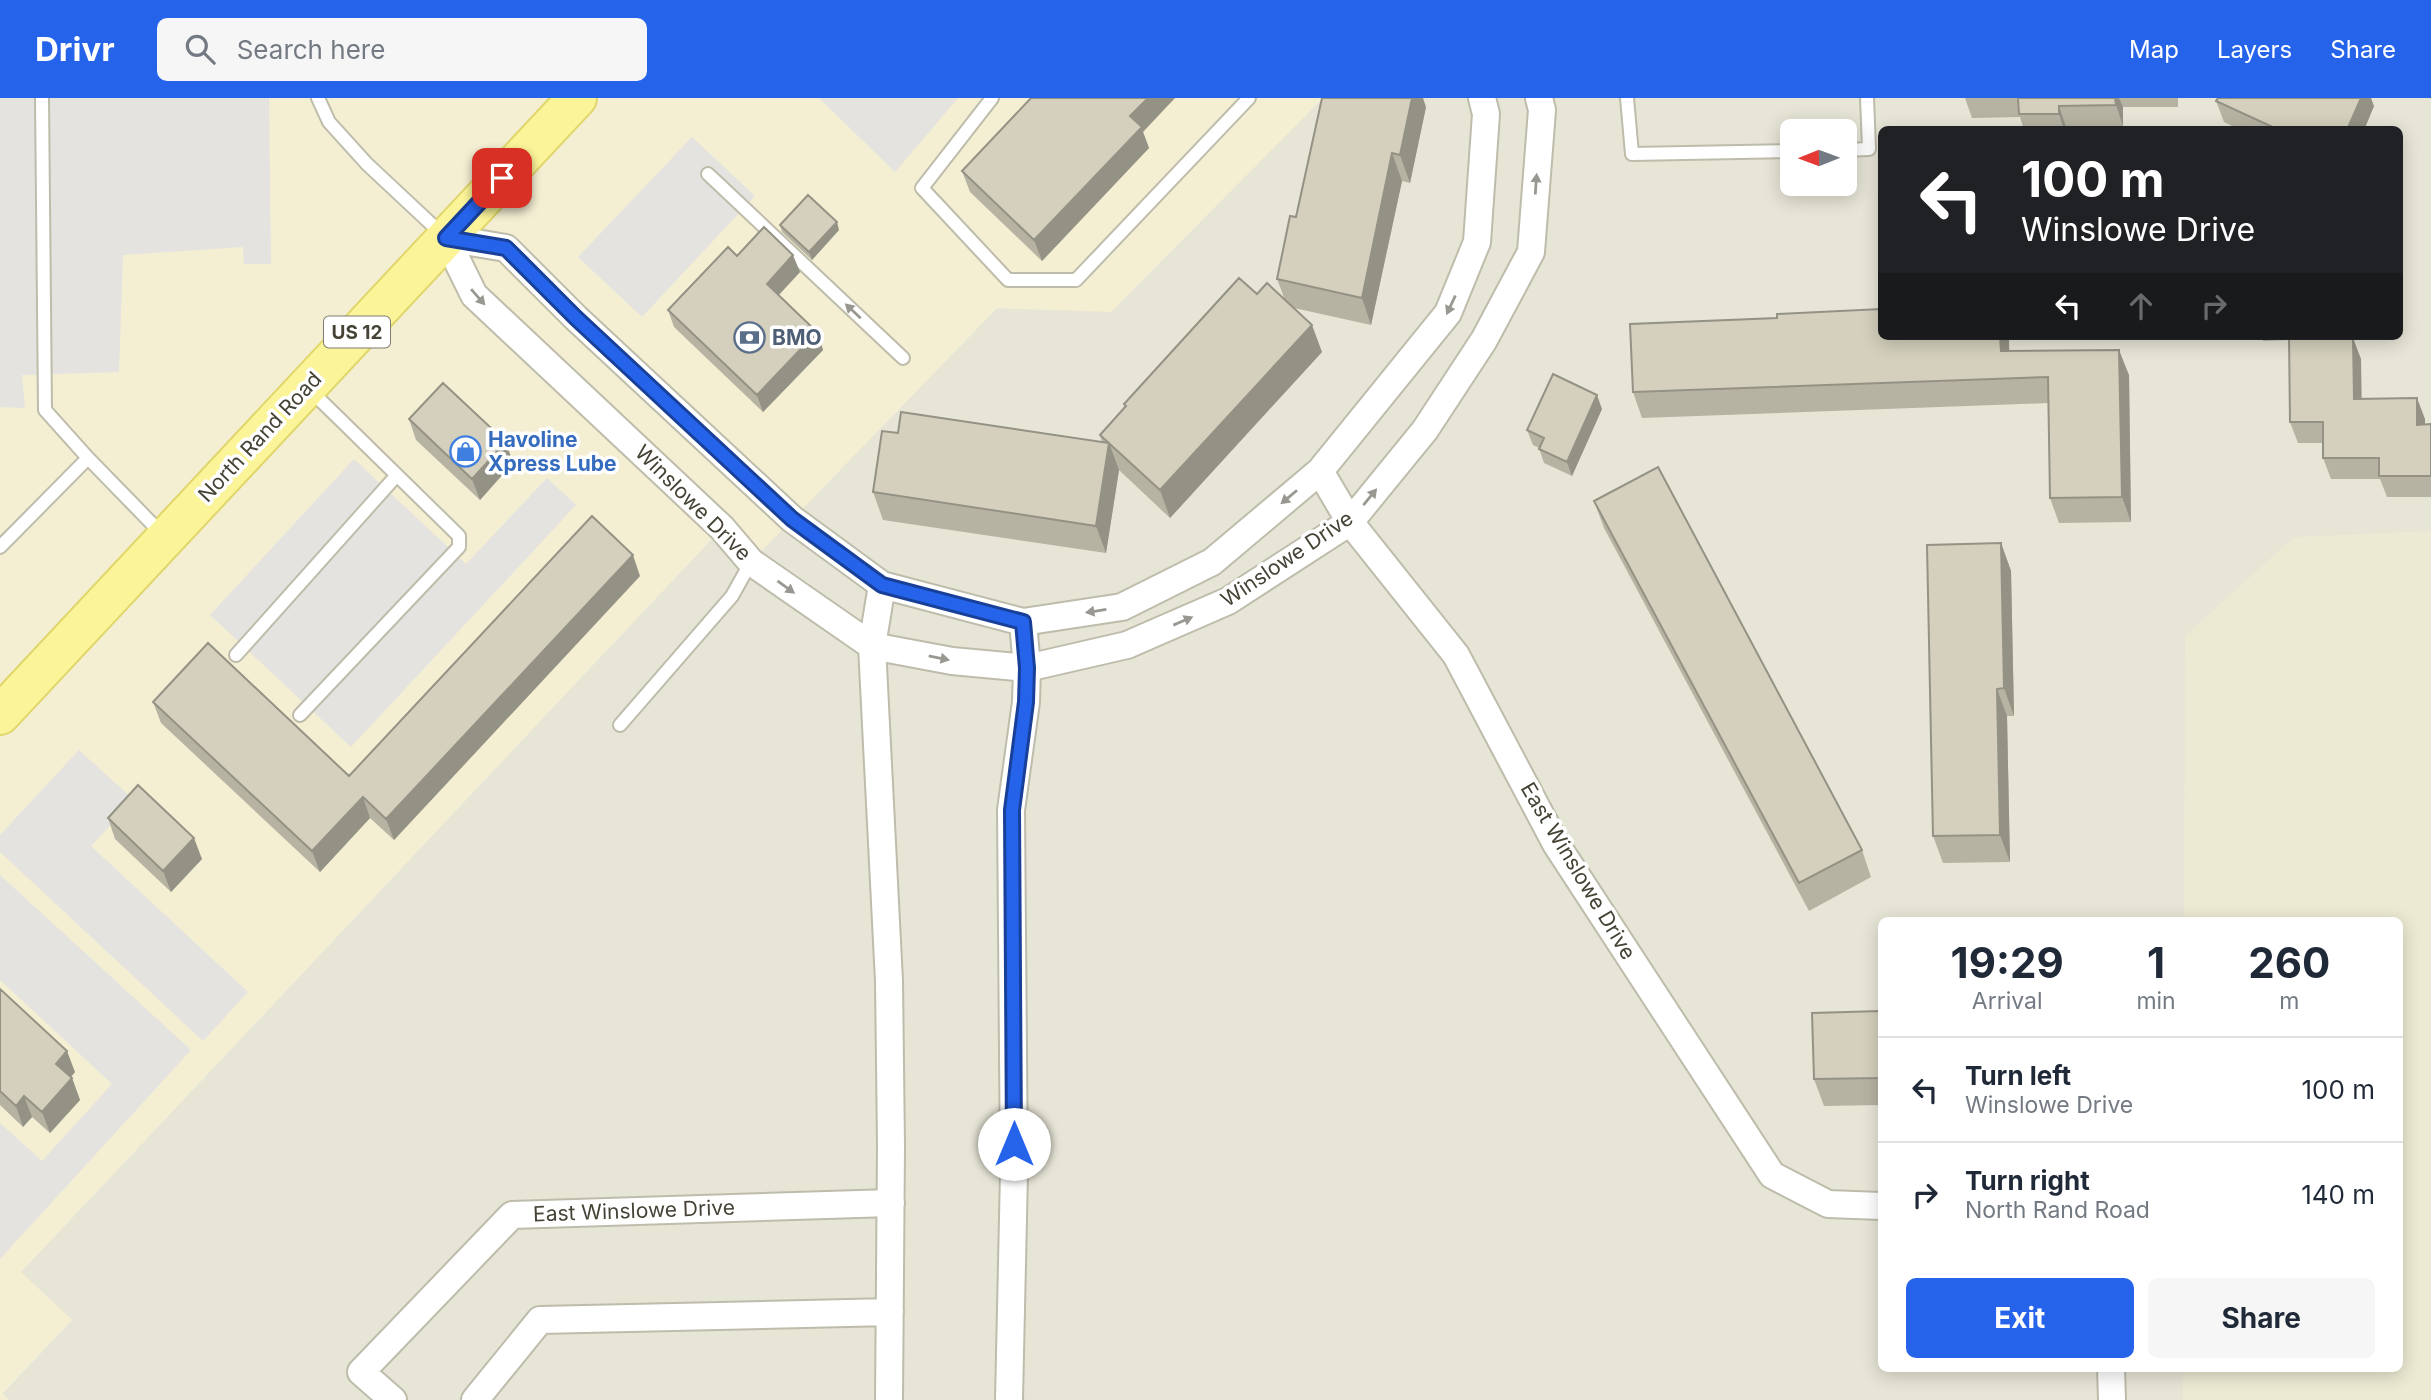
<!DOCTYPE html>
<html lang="en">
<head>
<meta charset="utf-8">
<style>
	:root { --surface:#fff; --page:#f6f6f7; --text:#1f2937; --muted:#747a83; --line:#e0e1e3; --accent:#2563eb }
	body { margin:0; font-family:Inter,sans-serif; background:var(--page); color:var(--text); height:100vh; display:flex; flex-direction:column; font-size:26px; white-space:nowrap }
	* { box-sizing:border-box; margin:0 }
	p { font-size:23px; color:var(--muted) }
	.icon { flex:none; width:38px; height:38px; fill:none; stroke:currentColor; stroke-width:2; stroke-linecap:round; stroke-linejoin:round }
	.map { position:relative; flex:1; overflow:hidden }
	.panel { position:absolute; left:1878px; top:819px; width:525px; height:455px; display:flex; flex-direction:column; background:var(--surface); border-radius:10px; box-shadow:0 4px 18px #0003 }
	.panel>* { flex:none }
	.guide { position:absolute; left:1878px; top:28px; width:525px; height:214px; border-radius:10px; box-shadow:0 4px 18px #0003; background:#202124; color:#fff; overflow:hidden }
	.needle { width:46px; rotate:269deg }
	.buttons { position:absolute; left:1780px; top:21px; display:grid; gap:14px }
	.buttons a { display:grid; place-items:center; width:77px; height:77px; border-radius:10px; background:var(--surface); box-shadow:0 4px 18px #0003; font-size:35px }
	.pin { position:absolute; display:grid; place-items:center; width:60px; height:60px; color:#fff; margin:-30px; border-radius:14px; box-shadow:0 4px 10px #0006 }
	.me { position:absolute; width:77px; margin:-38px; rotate:0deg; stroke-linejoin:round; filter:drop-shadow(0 0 5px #0008) }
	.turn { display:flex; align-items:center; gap:24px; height:147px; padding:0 28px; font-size:32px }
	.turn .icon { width:91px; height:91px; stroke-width:2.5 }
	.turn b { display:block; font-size:49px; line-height:60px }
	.lanes { display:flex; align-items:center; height:66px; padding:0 28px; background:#0003; justify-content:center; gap:35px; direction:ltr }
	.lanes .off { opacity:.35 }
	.eta { display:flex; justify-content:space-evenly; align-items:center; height:119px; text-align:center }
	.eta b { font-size:42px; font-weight:700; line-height:49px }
	.cta { display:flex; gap:14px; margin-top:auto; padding:14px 28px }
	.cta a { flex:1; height:80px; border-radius:10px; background:var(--accent); color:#fff; font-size:28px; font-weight:700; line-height:80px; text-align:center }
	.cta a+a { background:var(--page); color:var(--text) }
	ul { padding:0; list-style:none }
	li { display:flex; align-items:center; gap:21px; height:105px; padding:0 28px; border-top:2px solid var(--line) }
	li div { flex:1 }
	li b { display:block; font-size:26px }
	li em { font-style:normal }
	header { display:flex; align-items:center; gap:42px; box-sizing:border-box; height:98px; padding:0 35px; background:var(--accent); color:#fff }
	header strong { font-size:33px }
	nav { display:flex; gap:38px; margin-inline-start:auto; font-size:24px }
	.search { width:490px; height:63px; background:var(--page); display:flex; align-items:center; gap:18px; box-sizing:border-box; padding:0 24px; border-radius:10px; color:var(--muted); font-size:26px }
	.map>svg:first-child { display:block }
	.residential { fill:#e7e5d6; fill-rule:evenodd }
	.commercial { fill:#f4eed3 }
	.education { fill:#ecead2 }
	.parking { fill:#e4e3df }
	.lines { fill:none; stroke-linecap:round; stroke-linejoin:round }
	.lane-casing { stroke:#bebcaa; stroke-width:16 }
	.street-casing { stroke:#bebcaa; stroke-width:30 }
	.primary-casing { stroke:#e0d669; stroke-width:42 }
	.lane { stroke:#fff; stroke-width:12 }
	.street { stroke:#fff; stroke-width:26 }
	.primary { stroke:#fbf499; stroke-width:38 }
	.wall { fill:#b6b3a3 }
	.shaded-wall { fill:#949284 }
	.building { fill:#d4d0bd; stroke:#949284; stroke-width:2 }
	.oneway { fill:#999890 }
	.route-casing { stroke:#184099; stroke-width:18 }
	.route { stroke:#2563eb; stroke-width:12 }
	.labels { text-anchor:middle; stroke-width:7; stroke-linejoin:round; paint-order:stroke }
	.shield { fill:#fff; stroke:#7e7b72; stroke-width:2 }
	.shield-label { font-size:19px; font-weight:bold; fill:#464336 }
	.service-label { font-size:21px; font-weight:bold; fill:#4e5e75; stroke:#fff; text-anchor:start }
	.street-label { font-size:21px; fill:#464336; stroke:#fff }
	.shop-label { font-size:21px; font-weight:bold; fill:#366cbe; stroke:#fff; text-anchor:start }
</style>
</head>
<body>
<header>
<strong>Drivr</strong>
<div class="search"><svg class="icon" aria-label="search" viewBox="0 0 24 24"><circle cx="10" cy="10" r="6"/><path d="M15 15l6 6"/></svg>Search here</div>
<nav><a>Map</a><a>Layers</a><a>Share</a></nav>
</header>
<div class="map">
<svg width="2431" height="1302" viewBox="0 0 2431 1302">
	<rect width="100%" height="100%" fill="#f3f2e7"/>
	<path class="residential" d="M1323,0H2431V1302H9L2,1296L72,1222L20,1175L722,430L751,463L997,210L1111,213ZM1881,32H2399V238H1881ZM1792,33H1844V86H1792ZM1881,822H2399V1270H1881Z"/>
	<path class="commercial" d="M0,0H1323L1111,214L997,210L751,464L721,431L21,1174L72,1222L2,1295L9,1302H0Z"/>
	<path class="education" d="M2431,433V1302H2183V1271L2399,1270V822H2184L2185,538L2294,439Z"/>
	<path class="parking" d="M0,0H269L271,166H244L243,149L123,157L119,274L22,277L25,310L0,309Z
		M819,0H958L895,74Z
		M692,39L755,98L642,219L578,159Z
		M354,361L466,466L547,380L576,407L351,649L210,517Z
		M79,652L134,702L91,748L248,894L203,943L0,754V737Z
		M0,777L191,952L0,1161V1025L42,1063L112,986L0,882Z"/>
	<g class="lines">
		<defs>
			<path id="lane" d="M42,0L45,312L88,360L163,437
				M318,0L329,24L367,66L444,138
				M992,0L922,90L1008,182H1076L1249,0
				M1627,0L1632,56L1792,53
				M1844,52L1869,51L1867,0
				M708,76L903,260
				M0,449L88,360
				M236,557L397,377
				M300,617L459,449V438L310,292
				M620,627L732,498L751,464"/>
			<path id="street" d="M446,140L474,197L722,430L751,464L872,548L952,563L1027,570L1127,547L1228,503L1350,424L1425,332L1484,242L1531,154L1542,12L1539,0
				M446,140L506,150L576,220L792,421L882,487L1023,524L1122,509L1212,464L1320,373L1448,215L1477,144L1486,16L1482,0
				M1320,373L1350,424L1456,557L1556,746L1772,1077L1828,1106L1881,1108
				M882,487L872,548L889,883L891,1048L889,1302
				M2111,1270L2112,1302
				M393,1302L361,1274L512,1117L891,1105
				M475,1302L540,1222L890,1214
				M1009,1302L1014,1074L1011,712L1026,604L1027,570L1023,524"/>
			<path id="primary" d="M0,617L577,0"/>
		</defs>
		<use href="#lane" class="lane-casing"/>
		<use href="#street" class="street-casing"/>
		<use href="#primary" class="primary-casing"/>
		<use href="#lane" class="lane"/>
		<use href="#street" class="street"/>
		<use href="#primary" class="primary"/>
	</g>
	<path class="wall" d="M1965,0H2178V9H2123V28L2066,29V32H2024L2020,19L1972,20Z
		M2216,3L2374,8L2364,32H2240L2224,24Z
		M1426,9L1410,85L1402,83L1371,227L1294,210L1322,254L1170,420L1119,372L1106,455L883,422L873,394L898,335L1102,344L1100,337L1125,308L1124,306L1257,196L1285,202L1277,181L1296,119Z
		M1143,34L1149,50L1042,163L970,94L962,73Z
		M780,127L839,132L812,162L782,134Z
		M737,158L800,174L779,197L817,234L823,252L763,314L674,229L668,212Z
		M2262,238H2340V240L2361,261V301L2425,321V327L2431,326V399H2387L2380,381H2331L2323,360V345H2298L2290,324L2289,242L2263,243Z
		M2009,242V253L2129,277L2131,424L2059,425L2050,400L2049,305L1642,320L1633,294Z
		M1602,311L1572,378L1544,365L1539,350L1533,347L1527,332Z
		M409,321L513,365L480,402L416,342Z
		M1594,403L1862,752L1871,779L1809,813L1604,430Z
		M2001,445L2011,473L2014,618H2007L2010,764L1943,765L1933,738Z
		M640,478L394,742L370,720L320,774L161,625L153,604L349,678Z
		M108,720L202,761L171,794L115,741Z
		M0,891L75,974L71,979L72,980L80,1002L50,1035L32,1019L23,1029L0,1007Z
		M1881,913V1007L1824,1008L1814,981Z"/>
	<path class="shaded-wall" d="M1148,0H1175L1143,34L1149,50L1042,163L1034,142L1130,18Z
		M1412,0H1423L1426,9L1410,85L1400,57Z
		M2115,0H2119L2123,9V28L2116,7Z
		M2361,0H2371L2374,8L2364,32H2347Z
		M2059,8L2066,29V32H2064L2059,16Z
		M1392,55L1402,83L1371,227L1362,200Z
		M837,124L839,132L812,162L809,154Z
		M793,157L800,174L773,203L767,186Z
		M1312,227L1322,254L1170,420L1160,392Z
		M817,234L823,252L763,314L757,297Z
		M2000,238H2007L2009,242L2010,279L2001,253Z
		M2353,240L2361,261L2362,322L2354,301Z
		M2119,252L2129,277L2131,424L2122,399Z
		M1597,297L1602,311L1572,378L1567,364Z
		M2417,300L2425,321V348L2417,327Z
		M506,344L513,365L480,402L472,381Z
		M1109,345L1119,372L1106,455L1096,428Z
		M2001,445L2011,473L2014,618L2004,590Z
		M633,457L640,478L394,742L386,721Z
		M1997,591L2007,618L2010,764L2000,737Z
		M363,699L370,720L320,774L312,753Z
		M194,740L202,761L171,794L163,773Z
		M67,953L75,974L64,987L56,966Z
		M72,980L80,1002L50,1035L42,1014Z
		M24,998L32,1019L23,1029L16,1008Z"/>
	<path class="building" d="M1031,0H1148L1130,18L1142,29L1034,142L962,73Z
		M1322,0H1412L1400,57L1392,55L1362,200L1277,181L1290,118L1296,119Z
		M2018,0H2115L2116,7L2059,8V16H2019Z
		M2218,0H2361L2347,32H2279L2216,3Z
		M808,97L837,124L809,154L780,127Z
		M764,129L793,157L767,186L817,234L757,297L668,212L728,149L737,158Z
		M1239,180L1257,196L1267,185L1312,227L1160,392L1100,337L1126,308L1124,306Z
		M1881,211V238H2000L2001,253L2119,252L2122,399L2050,400L2048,279L1633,294L1630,226L1777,220V216Z
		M2289,238H2333V241L2353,240L2354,301L2417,300V327L2431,326V378H2379V360H2323V324H2290Z
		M1553,276L1597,297L1567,364L1539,351L1544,340L1527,332Z
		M443,285L506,344L472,381L409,321Z
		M901,314L1109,345L1096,428L873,394L882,333L898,335Z
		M1658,369L1862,752L1799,785L1594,403Z
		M592,418L633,457L386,721L363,699L312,753L153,604L208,545L349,678Z
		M2001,445L2004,590L1997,591L2000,737L1933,738L1927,447Z
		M138,687L194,740L163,773L108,720Z
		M0,891L67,953L56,966L72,980L42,1014L24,998L16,1008L0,993Z
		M1881,913V980L1814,981L1812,915Z"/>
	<defs><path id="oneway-solid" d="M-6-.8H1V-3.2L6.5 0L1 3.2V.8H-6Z" transform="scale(1.75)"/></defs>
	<g class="oneway">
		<use href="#oneway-solid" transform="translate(1536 86) rotate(-86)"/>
		<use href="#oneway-solid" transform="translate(478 199) rotate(49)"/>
		<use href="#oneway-solid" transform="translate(1451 207) rotate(115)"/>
		<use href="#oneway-solid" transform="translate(853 213) rotate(-137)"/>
		<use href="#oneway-solid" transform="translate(1289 399) rotate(140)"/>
		<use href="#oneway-solid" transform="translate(1370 399) rotate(-51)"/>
		<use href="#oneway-solid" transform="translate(786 489) rotate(36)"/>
		<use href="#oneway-solid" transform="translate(1096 513) rotate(171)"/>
		<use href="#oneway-solid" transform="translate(1183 523) rotate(-23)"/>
		<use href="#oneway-solid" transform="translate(939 560) rotate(11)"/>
	</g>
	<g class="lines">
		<defs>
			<path id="route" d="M502,80L446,140L506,150L576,220L792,421L882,487L1023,524L1027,570L1026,604L1012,712L1014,1046"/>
		</defs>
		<use href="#route" class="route-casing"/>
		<use href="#route" class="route"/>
	</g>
	<defs>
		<symbol id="bank-ring" viewBox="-11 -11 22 22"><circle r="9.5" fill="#fff" stroke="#5c6f8a" stroke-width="1.5"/><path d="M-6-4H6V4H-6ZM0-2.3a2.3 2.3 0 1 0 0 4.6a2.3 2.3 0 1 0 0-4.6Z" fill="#5c6f8a"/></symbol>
		<symbol id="shop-ring" viewBox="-11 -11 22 22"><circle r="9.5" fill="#fff" stroke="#3f7fe0" stroke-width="1.5"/><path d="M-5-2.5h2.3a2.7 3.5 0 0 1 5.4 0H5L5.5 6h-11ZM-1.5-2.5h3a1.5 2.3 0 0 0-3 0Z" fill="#3f7fe0"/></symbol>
	</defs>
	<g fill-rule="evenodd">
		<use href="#bank-ring" x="732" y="222" width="35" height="35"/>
		<use href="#shop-ring" x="448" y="336" width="35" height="35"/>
	</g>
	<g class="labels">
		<rect class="shield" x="324" y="218.5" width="66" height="31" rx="5"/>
		<g class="shield-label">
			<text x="357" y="241">US 12</text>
		</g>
		<g class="service-label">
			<text x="772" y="247">BMO</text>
		</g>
		<g class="street-label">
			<text transform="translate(260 339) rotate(-47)" y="7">North Rand Road</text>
			<text transform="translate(693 405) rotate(45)" y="7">Winslowe Drive</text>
			<text transform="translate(1287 461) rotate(-34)" y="7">Winslowe Drive</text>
			<text transform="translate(1578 773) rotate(59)" y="7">East Winslowe Drive</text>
			<text transform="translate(634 1113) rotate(-2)" y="7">East Winslowe Drive</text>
		</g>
		<g class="shop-label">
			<text x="488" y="349">Havoline<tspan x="488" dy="24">Xpress Lube</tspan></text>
		</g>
	</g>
</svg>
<div class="buttons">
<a><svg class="needle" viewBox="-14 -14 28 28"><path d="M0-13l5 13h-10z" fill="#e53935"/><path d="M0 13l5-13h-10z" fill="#747a83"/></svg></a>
</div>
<div class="pin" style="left:502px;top:80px;background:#d93025"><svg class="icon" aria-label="arrive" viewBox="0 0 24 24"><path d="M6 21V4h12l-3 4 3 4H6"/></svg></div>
<svg class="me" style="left:1014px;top:1046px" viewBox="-20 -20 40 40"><circle r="19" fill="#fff"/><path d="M0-13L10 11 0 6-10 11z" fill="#2563eb"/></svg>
<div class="guide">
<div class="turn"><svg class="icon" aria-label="left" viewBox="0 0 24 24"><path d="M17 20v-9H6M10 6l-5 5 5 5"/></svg><div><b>100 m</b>Winslowe Drive</div></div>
<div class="lanes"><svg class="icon" aria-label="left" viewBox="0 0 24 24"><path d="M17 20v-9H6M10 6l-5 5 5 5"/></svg><svg class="icon off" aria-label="ahead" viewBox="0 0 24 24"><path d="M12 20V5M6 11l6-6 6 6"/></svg><svg class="icon off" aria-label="right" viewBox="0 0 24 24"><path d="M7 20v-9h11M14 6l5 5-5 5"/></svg></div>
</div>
<section class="panel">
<div class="eta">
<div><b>19:29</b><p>Arrival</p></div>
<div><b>1</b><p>min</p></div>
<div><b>260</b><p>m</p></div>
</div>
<ul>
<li><svg class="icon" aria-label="left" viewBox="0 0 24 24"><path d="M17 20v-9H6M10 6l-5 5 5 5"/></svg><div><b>Turn left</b><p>Winslowe Drive</p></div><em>100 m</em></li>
<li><svg class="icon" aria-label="right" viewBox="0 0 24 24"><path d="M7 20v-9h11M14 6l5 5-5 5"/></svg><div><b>Turn right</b><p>North Rand Road</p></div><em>140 m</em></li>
</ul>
<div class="cta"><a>Exit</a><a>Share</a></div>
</section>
</div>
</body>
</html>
